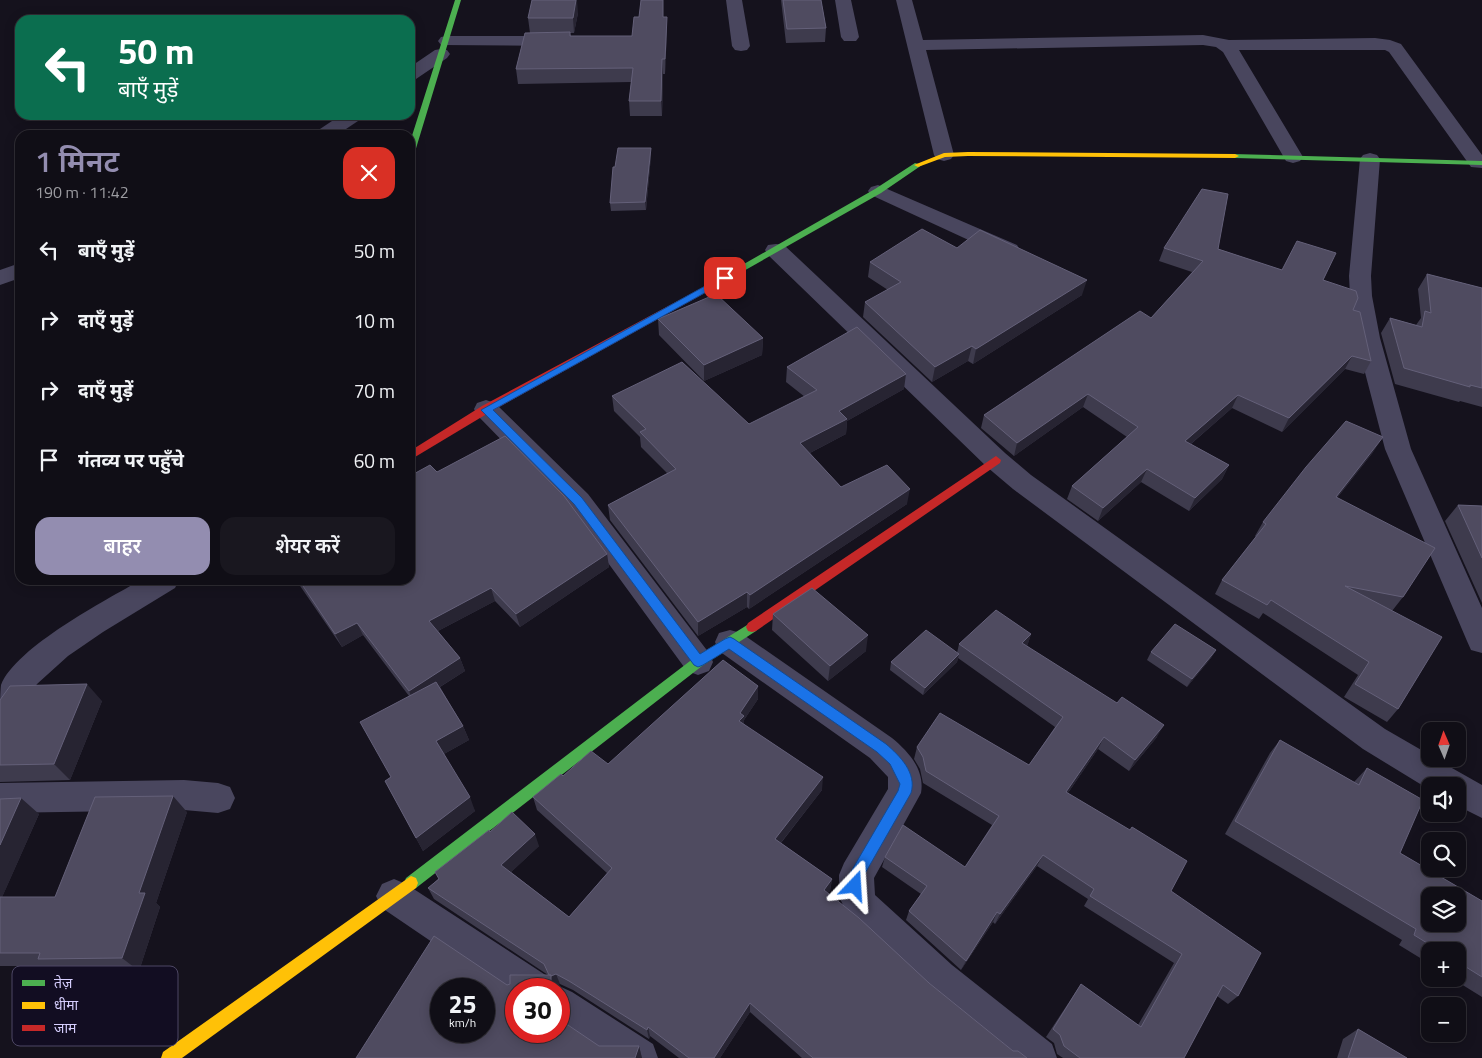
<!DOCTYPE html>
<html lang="hi">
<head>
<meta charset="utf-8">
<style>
	:root { --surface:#100e16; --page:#19171f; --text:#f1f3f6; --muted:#9c9ca1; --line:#302e35; --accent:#938db0 }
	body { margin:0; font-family:"Titillium Web","Noto Sans Devanagari",sans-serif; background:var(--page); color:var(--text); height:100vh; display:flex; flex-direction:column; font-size:19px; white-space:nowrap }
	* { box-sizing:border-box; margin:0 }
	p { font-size:16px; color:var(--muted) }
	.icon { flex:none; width:28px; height:28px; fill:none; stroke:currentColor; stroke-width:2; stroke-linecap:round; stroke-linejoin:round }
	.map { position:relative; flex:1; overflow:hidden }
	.drawer { position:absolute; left:15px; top:130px; width:400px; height:455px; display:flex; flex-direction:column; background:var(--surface); border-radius:15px; box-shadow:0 2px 12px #0003,0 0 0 1px var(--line) }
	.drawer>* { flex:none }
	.top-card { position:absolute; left:15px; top:15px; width:400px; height:105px; border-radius:15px; box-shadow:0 2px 12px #0003,0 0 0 1px var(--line); background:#0b6e4f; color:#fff; overflow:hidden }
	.needle { width:32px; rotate:358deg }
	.controls { position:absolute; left:1421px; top:722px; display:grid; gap:10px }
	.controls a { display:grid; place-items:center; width:45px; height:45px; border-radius:10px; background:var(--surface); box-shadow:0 2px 12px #0003,0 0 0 1px var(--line); font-size:25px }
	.speed { position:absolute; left:430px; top:978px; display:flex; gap:10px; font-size:25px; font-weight:700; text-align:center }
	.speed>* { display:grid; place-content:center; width:65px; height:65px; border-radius:50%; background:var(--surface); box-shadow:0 2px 12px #0003,0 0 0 1px var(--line); line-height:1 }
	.speed small { font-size:12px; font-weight:400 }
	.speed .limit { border:8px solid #d22; background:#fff; color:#111 }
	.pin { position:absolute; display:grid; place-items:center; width:42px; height:42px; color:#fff; margin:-21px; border-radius:10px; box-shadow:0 2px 8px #0006 }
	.me { position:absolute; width:55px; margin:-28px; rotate:20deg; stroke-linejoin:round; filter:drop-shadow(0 0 4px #0008) }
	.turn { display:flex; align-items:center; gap:18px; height:105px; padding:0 20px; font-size:22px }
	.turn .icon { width:65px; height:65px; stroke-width:2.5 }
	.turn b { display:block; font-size:35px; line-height:42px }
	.round { display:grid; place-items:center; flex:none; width:52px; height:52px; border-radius:15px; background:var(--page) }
	.overview { display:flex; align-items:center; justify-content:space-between; height:85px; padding:0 20px }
	h1 { font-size:30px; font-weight:600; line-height:38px; color:var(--accent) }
	.cta { display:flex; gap:10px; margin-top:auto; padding:10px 20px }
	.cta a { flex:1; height:58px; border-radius:15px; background:var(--accent); color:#fff; font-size:20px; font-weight:600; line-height:58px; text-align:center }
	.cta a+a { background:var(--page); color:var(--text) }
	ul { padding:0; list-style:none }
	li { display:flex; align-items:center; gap:15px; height:70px; padding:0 20px }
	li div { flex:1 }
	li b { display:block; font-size:19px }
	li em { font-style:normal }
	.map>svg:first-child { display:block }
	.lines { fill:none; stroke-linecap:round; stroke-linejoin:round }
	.street { fill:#49465e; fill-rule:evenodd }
	.fast { fill:#4caf50; fill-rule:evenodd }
	.slow { fill:#ffc107; fill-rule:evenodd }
	.jam { fill:#c62828; fill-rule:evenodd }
	.wall { fill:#3e3b4d }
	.shaded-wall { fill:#272432 }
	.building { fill:#4f4b60; stroke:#646079; fill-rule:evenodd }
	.route { fill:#1a73e8; stroke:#114b97 }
	.key { fill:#120d22; stroke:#4d4764; stroke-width:1 }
	.key-label { font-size:14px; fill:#d7cfff }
</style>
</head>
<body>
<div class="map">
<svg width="1482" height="1058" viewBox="0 0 1482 1058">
	<rect width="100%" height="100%" fill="#15121d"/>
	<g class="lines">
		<path class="street" d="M726,0H742L750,46L747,50L741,51L735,50L732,46Z
			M835,0H851L859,37L856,41H844L841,37Z
			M896,0H912L923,40L1203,35L1229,40L1375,38L1390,40L1401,44L1482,155V168L1471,167L1389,52L1385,50H1239L1303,157L1300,161L1293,163L1286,161L1223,52L1216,47L1203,45L926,50L954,155L951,159L944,161L937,159L934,155Z
			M447,36H560L566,37L569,41L566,45L560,46L441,45L438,41L441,37Z
			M441,49L447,50L450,54L447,58L416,79L410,80V67L435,50Z
			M341,115H363L361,119L337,135H314L317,131Z
			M1370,153L1377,155L1380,159L1371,276L1372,296L1380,338L1411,449L1482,608V653L1471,650L1467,641L1385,449L1356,338L1350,296L1349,276L1360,159L1363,155Z
			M878,185L1017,245L1020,250L1017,255L1009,256L1001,255L871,195L868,191L871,187Z
			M776,244L784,245L1005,453L1031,475L1385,729L1430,755V759H1436L1482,785V818L1458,806V786H1430V790L1363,749L1013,489L987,467L768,255L765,250L768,245Z
			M20,263V278L0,285V270Z
			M486,400L495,403L588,494L709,653L713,662L709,671L698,675L687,671L568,508L477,415L474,409L477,403Z
			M141,580H179L175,588L103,632L68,656L37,684L11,723L0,727C0,717 0,693 1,685C16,647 106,600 141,580Z
			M730,630L741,633L892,738C909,752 925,770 921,793L874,878L875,895L952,965L1052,1044L1057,1058H1008L926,991L849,919L839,896V875L844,863L888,789V777L870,758L719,651L715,642L719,633Z
			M184,780L218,783L230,787L235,798L230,809L218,813L184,810L0,813V783Z
			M394,879L406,884L547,976L553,989H516V999L382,908L376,896L382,884Z
			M559,986L572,992L653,1044L658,1058H605L559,1027V989H553Z"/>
		<path class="fast" d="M455,0H461L414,155L410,157V142Z
			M1232,154L1482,161V165L1235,158L1231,156Z
			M915,163L922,165L881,193L703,294H697L695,292L875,189Z
			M752,622L756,623L758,627L756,631L702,666L416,888L411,890L406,888L404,883L406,878L694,658Z"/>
		<path class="slow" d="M968,152L1235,154L1239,156L1235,158L968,156L945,157L918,167L914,165L944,153Z
			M411,876L416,878L418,883L416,888L182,1058H161L163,1052Z"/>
		<path class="jam" d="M700,289L703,290V294L490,412L410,460V451L482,406Z
			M996,456L1001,460L1000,463L756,631L752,632L748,631L746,627L748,623Z"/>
	</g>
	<path class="wall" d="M781,0H821L826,28L825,42L786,43Z
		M578,13L574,33H570L571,36H632L664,17L667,31L665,74H663L662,116H630L629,101L631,82L518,84L516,69L530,33L528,18Z
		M651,148V156L646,210L611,211L610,203L615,167Z
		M957,248L1082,295L973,364L968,361L932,382L863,317L865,302L888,290L868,277L870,262Z
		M1164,248L1218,249L1282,270L1323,280L1353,310L1371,361L1364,374L1345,369L1282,432L1232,408L1191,444L1229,465L1222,479L1189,511L1141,482L1098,521L1067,499L1072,486L1127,437L1083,407L1014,456L981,428L984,415L1151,318L1192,272L1159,261Z
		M1427,274L1482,288V407L1460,401L1459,402L1395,384L1381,333L1390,318L1416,325L1421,318L1418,289Z
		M658,319L763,338L762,355L704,381L659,335Z
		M787,367L904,389L847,421L846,434L810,453L841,487L907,504L749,609L747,607L698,636L610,520L608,505L667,473L641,447L640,437L614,411L612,396L749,424L805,397L786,382Z
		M1374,451L1337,498L1403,597L1392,611L1398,709L1387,722L1344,697L1358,675L1263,613L1259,619L1215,594L1222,580L1256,537L1255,536L1263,522Z
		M437,472L607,554L609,567L520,627L495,601L438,631L460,658L465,671L440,687L463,726L469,740L444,754L475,811L423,851L385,781L391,778L409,696L363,635L342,647L296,580H410Z
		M1458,505L1482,506V603L1445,521Z
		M773,614L866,651L828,681L772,630Z
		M1031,634L1027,646L1157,737L1129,771L1098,749L1068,793L1171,891L1238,996L1228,1004L1217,996L1184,1058H1063L1057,1054L1054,1043L1046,1037L1075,993L1081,984L1138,1025L1174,963L1084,906L1088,899L1037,866L995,924L993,922L961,970L906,920L909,911L921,894L882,867L885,857L965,867L992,825L923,783L920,769L914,759L917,747L1029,765L1055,727L958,658L957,662L923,695L890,670L891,662L957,653L959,644Z
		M1216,650L1211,658L1187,687L1147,660L1151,652Z
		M758,686V699L744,720V724L822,790L781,843L832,879L830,891L828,893L929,983L1013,1051L1027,1058H802L750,1012L720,1058H679L650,1036L649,1039L573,990L560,984L555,986L516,1031L599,1046H639L642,1058H356L507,985L548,975L434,899L428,888L490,832L539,846L511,872L569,917L607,873L537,810L533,797L563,776L608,764Z
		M0,700L102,701L70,780L0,782Z
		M1280,740L1354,782L1367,768L1400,853L1482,901V997L1453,979H1458V951H1430V964L1399,945L1402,940L1225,834L1270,753Z
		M0,799L39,814L2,897H55L187,812L156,903L160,907L139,971L57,972L48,966H0Z
		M1358,1029L1407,1058H1337L1343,1039Z"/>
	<path class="shaded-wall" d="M576,0H577L578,13L574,33L573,18Z
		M667,17V31L665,74V59Z
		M662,59L663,74L662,116L661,101Z
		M651,148V156L646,210L645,202Z
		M1087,280L1082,295L973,364L976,349Z
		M763,338L762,355L704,381V365Z
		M972,346L968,361L932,382L935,367Z
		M1352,356L1345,369L1282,432L1289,418Z
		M906,374L904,389L847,421L846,434L800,458V443L839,411Z
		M1088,394L1083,407L1014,456L1017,443Z
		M1238,395L1232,408L1179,454L1185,441Z
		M1383,437L1374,451L1327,511L1336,497Z
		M1229,465L1222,479L1189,511L1195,498Z
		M1147,469L1141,482L1098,521L1103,508Z
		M910,489L907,504L749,609L750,595Z
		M607,554L609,567L520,627L516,614Z
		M491,588L495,601L434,633L429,621Z
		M747,592V607L698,636V622Z
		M357,623L363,635L342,647L335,634Z
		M1031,634L1027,647L1022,643Z
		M868,635L866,651L828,681L830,666Z
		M1216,650L1211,658L1187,687L1192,679Z
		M959,654L957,662L923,695L925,688Z
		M460,658L465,671L414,703L409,691Z
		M87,684L102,701L70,780L54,764Z
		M758,686V699L744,720V729L739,721L740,713Z
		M1164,725L1157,737L1129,771L1135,760Z
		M463,726L469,740L442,755L436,741Z
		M1104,737L1098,749L1061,803L1066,792Z
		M823,777L822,790L775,850V839Z
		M173,796L187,812L156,903L160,907L139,971L122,958L139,893Z
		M470,797L475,811L423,851L416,838Z
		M21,798L39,814L0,902V845Z
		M535,834L539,846L506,877L501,865Z
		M1043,855L1037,866L995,924L1000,914Z
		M832,879L830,891L822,901L824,890Z
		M997,912L993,922L961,970L966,961Z
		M556,974L560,984L555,986L556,989H551L550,977Z
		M750,1003V1012L720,1058H714Z
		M648,1027L650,1036L649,1039L647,1030Z
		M639,1046L642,1058H635Z"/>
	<path class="building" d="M532,0H576L573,18H528Z
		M641,0H663V17H667L665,59H662L661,101H629L633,68L516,69L525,33L570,32V36H632L634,17H639Z
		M783,0H821L826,28L787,29Z
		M618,148H651L645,202L610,203L613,167H615Z
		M1202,189L1228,194L1218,249L1282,270L1297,241L1336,253L1323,280L1356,291L1358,298L1353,310L1360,312L1371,361L1352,356L1289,418L1238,395L1185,441L1229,465L1195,498L1147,469L1103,508L1072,486L1138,427L1088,394L1017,443L984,415L1140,311L1151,318L1203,261L1164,248Z
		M922,229L957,248L980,230L1087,280L976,349L972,346L935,367L865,302L901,282L870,262Z
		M1427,274L1482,288V388L1470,385V387L1404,368L1390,318L1422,327L1425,311L1431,313Z
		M716,294L763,338L704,365L658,319Z
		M857,327L906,374L839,411L847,419L800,443L841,487L887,465L910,489L750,595L747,592L698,622L608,505L676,469L640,432L646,429L612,396L682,362L749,424L817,390L787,367Z
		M1346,421L1383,437L1336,497L1435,548L1403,597L1345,586L1442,637L1398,709L1355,684L1369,662L1271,600L1267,605L1222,580L1266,524L1263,522L1306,467Z
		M505,436L564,496L607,554L516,614L491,588L429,621L460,658L409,691L357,623L335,634L299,580H410V476L430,465L437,472Z
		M1458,505L1482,506V558Z
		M812,588L868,635L830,666L773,614Z
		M996,610L1031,634L1022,643L1117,703L1122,697L1164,725L1135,760L1104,737L1066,792L1130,830L1132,827L1187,861L1171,891L1261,953L1238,996L1223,985L1184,1058H1080L1064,1046L1060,1035L1053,1029L1081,984L1141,1027L1182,954L1090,896L1094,889L1043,855L1000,914L997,912L966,961L909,911L927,886L885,857L903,825L965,867L999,816L926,771L923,757L917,747L940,713L1029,765L1063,717L959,644Z
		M1175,624L1216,650L1192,679L1151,652Z
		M926,630L959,654L925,688L891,662Z
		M723,660L758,686L740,713L744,716L739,721L823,777L775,839L832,879L824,890L859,918L929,983L1013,1051H1018L1027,1058H813L750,1003L714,1058H689L648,1027L647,1030L569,981L556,974L551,976V975H549L544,964L428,888L439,879L435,872L489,830L490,832L512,812L535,834L501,865L569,917L612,868L533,797L561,774L563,776L591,751L608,764Z
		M436,682L463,726L436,741L470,797L416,838L385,781L391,777L360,722Z
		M87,684L54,764L0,765V700L10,686Z
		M1280,740L1359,785L1367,768L1423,800L1400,853L1482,901V977L1458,962V951H1440L1414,935L1416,929L1235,821ZM1430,896H1458V924H1430Z
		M173,796L139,893H145L122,958L38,959L40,953H0V897H55L95,797Z
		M21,798L0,845V799Z
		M434,936L507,985L510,984V975H551V989H516V1031H559V1019L599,1046H639L635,1058H356ZM441,989H484V1031H441Z
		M1358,1029L1407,1058H1348Z"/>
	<path class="route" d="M725,275L728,276V280L493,410L582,498L700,654L725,639L730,637L734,639L886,744C900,756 917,773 911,793L863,877L860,891L855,893L850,891L848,886L849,875L898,791L900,784L890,764L877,752L729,649L703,665L698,667L694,665L574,504L481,410Z"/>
	<rect x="12" y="966" width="166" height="80" rx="8" class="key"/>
	<rect x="22" y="980" width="23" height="6" fill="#4caf50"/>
	<rect x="22" y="1002" width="23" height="7" fill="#ffc107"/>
	<rect x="22" y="1025" width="23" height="6" fill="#c62828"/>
	<g class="key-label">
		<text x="54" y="988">तेज़</text>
		<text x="54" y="1010">धीमा</text>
		<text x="54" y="1033">जाम</text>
	</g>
</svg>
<div class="controls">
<a><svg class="needle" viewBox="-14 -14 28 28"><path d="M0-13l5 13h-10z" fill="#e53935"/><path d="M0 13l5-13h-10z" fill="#9c9ca1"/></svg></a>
<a><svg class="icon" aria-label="sound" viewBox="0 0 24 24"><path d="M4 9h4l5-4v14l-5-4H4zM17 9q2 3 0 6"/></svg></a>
<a><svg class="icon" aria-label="search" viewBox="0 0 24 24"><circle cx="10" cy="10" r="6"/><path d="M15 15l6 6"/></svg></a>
<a><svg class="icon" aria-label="layers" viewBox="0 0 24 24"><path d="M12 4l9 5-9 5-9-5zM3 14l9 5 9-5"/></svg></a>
<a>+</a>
<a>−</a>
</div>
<div class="speed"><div>25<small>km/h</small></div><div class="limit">30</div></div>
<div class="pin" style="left:725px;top:278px;background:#d93025"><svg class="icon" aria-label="arrive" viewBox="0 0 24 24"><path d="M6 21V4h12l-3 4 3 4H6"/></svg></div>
<svg class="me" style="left:855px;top:886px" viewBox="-20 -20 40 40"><path d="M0-17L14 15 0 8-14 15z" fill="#1a73e8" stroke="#fff" stroke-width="4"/></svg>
<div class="top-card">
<div class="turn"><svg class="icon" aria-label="left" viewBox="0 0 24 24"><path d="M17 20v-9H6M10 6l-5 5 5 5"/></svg><div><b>50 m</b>बाएँ मुड़ें</div></div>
</div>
<section class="drawer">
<div class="overview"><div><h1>1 मिनट</h1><p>190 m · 11:42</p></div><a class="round" style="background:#d93025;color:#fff"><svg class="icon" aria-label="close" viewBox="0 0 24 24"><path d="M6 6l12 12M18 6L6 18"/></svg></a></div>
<ul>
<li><svg class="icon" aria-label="left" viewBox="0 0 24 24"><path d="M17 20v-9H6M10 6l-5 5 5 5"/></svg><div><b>बाएँ मुड़ें</b></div><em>50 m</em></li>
<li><svg class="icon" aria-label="right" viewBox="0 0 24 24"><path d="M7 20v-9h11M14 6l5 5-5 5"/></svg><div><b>दाएँ मुड़ें</b></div><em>10 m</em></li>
<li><svg class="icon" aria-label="right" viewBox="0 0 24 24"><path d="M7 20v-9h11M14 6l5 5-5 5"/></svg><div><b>दाएँ मुड़ें</b></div><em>70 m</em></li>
<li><svg class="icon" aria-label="arrive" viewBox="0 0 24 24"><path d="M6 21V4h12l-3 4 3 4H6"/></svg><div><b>गंतव्य पर पहुँचे</b></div><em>60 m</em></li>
</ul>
<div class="cta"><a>बाहर</a><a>शेयर करें</a></div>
</section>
</div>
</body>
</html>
